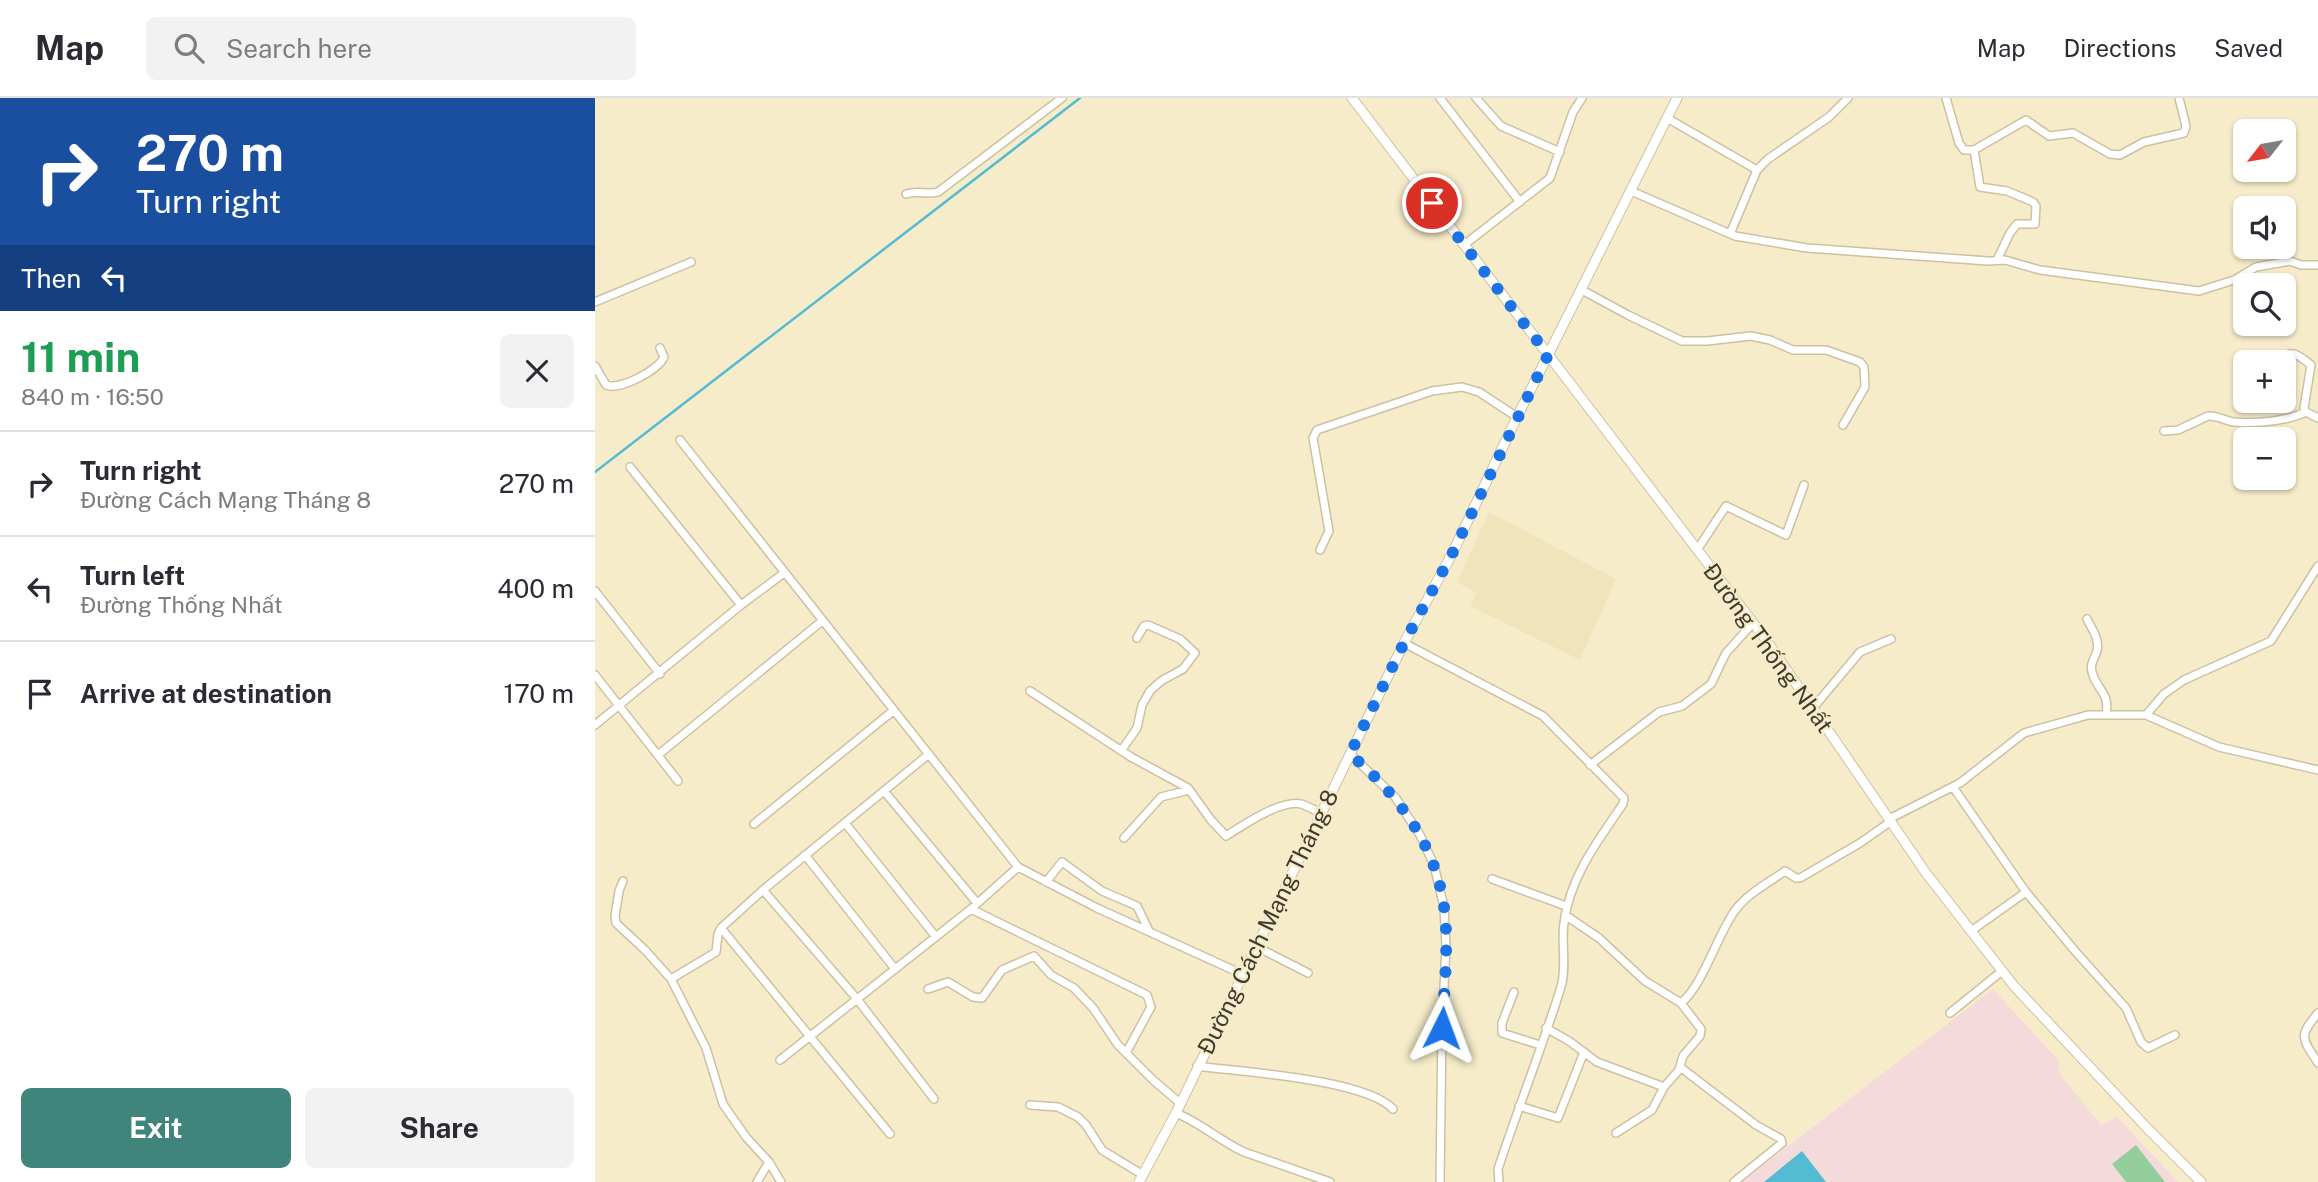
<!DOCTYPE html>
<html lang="en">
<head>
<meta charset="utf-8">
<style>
	:root { --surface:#fff; --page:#f2f2f3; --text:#2b2b33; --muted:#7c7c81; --line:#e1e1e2; --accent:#3f857c }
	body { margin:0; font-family:"Public Sans",sans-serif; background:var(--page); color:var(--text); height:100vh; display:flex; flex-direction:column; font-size:26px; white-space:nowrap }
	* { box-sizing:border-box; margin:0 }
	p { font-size:23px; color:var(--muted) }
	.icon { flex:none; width:38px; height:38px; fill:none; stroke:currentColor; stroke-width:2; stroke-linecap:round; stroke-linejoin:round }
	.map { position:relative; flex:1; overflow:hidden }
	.side { display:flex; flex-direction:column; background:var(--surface); width:595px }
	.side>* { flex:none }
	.guide { background:#1a4fa0; color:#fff; overflow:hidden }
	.needle { width:46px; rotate:239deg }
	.controls { position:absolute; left:1638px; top:21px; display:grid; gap:14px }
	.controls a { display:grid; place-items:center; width:63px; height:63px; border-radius:10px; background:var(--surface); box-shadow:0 2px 5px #0004; font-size:35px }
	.pin { position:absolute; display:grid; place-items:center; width:60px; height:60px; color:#fff; margin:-30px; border:4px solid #fff; border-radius:50%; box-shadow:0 2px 7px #0007 }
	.me { position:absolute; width:77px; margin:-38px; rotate:3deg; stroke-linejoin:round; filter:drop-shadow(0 0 5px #0008) }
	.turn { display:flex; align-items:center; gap:24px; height:147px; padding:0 21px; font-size:32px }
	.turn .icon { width:91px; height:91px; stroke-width:2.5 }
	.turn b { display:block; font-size:49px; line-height:60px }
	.then { display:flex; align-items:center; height:66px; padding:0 21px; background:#0003; gap:14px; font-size:26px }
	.round { display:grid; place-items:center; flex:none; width:74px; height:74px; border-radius:10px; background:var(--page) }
	.summary { display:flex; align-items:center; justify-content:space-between; height:119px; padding:0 21px }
	h1 { font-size:42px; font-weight:700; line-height:52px; color:#1e9e55 }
	.button { display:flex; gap:14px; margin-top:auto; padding:14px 21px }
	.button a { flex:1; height:80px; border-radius:10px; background:var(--accent); color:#fff; font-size:28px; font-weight:700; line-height:80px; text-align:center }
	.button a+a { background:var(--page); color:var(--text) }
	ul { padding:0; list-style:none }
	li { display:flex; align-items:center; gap:21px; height:105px; padding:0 21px; border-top:2px solid var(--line) }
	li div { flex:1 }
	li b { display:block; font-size:26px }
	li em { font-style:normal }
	header { display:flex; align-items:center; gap:42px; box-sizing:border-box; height:98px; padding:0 35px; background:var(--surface); border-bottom:2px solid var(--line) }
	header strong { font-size:33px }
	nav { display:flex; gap:38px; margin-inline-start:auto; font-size:24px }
	.search { width:490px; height:63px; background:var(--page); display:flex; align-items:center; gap:18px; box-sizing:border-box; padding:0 24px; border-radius:10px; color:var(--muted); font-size:26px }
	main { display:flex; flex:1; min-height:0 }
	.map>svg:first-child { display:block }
	.built { fill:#f1e4ba }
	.education { fill:#f5dadb }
	.green { fill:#94ce9c }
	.water { fill:#53bbd2 }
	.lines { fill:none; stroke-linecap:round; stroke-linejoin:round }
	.stream { stroke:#53bbd2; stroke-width:2.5 }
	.minor-casing { stroke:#ccc1a1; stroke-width:10 }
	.tertiary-casing { stroke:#ccc1a1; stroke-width:11 }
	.minor { stroke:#fff; stroke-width:7 }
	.tertiary { stroke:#fff; stroke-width:9 }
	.route { stroke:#1a73e8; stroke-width:12; stroke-dasharray:0 21.6 }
	.labels { text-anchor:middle; stroke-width:5; stroke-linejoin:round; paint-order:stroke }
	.street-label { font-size:23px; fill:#3f3b2e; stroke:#f6ecca }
</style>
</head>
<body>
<header>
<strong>Map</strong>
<div class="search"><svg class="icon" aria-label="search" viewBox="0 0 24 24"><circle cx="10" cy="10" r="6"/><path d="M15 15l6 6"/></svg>Search here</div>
<nav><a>Map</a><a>Directions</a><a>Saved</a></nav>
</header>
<main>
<section class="side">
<div class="guide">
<div class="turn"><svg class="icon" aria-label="right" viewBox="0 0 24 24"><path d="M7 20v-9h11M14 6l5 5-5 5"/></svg><div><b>270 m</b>Turn right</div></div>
<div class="then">Then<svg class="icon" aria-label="left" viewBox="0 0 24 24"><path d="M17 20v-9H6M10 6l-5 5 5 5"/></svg></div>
</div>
<div class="summary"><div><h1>11 min</h1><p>840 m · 16:50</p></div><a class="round"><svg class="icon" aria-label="close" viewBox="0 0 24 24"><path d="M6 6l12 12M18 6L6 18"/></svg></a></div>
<ul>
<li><svg class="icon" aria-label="right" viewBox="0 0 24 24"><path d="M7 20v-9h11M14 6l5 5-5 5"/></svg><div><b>Turn right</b><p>Đường Cách Mạng Tháng 8</p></div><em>270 m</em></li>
<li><svg class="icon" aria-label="left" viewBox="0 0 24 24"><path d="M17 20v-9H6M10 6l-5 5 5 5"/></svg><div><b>Turn left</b><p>Đường Thống Nhất</p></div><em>400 m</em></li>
<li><svg class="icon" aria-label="arrive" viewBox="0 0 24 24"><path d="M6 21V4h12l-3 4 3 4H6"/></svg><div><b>Arrive at destination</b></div><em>170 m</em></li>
</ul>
<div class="button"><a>Exit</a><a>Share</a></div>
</section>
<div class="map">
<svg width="1723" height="1084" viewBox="0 0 1723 1084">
	<rect width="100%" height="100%" fill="#f6ecca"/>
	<path class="built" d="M894,414L1021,481L985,562L875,508L882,495L862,484Z"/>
	<path class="education" d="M1398,891L1463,962L1465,976L1506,1027L1522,1019L1583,1084H1146Z"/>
	<path class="green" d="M1541,1047L1570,1084H1531L1517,1066Z"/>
	<path class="water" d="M1207,1053L1231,1084H1169Z"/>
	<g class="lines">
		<path class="stream" d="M0,374L485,0"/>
		<defs>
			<path id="minor" d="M845,0L925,104
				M881,0L906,28L965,54
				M1351,0L1364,45L1369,52H1379L1431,22L1454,38L1478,35L1515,56L1525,57L1549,44L1589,35L1591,28L1584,0
				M1072,20L1162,72
				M1379,52L1385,89L1412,93L1438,104L1441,108L1440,126H1422L1415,135L1402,162
				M1036,93L1140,138L1212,150L1393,163L1410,162L1445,172L1604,193L1639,182L1661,169L1695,163L1706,167H1723
				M311,96C323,92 333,97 343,94L467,0
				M1135,136L1162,72L1173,61L1234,19L1253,0
				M869,147L955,80L978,14L987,0
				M987,192L1033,217L1087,243H1112L1156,238L1175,242L1198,252H1231L1265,264L1269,269L1270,289L1248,327
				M0,204L96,164
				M1683,262C1698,251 1702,256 1716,267L1709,310L1711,314L1723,320
				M0,268L11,287C24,293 64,272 69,259L65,250
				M1569,333L1583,332L1613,318C1622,317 1630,323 1639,324C1661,326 1692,323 1711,314
				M85,342L423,769L502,810L647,876
				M35,369L146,507
				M725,452L734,433L718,340L722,332L837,293L867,289L884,294L922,319
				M1102,452L1131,408L1191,437L1209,387
				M0,493L65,576
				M1492,521C1497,531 1505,542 1502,553C1499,562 1495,565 1497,574C1502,593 1515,594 1511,616
				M809,545L948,618L1029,700L1028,706C1002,744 975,779 969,825C966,846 972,869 966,889C947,950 923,1010 903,1071L904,1084
				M0,577L83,683
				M435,593L536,659L593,690L616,722L631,738C648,727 687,701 706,706C713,708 720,713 727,715
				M1218,610L1265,554L1296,541
				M1551,617L1569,596L1589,582L1676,543L1723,468
				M0,627L146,507L189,475
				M526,653L542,630L547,607L555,593L566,583L588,571L600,555L585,541L553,527L549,528L542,540
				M755,656L800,699L825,737L839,767L849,809L851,849L847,930L845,1084
				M63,657L227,523
				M995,667L1064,614L1087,608L1116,586L1131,555L1158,525
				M1358,689L1431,794L1480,853L1531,910L1546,944L1553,950L1580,937
				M289,693L382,805
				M1294,721L1365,685L1429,635L1493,617H1551L1624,649L1723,672
				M250,725L341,839
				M159,726L299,612
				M529,740L566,699L594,692
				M210,757L300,871
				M897,781L971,808
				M28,783L24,793L20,818L21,825L50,852L76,881L111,950L128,1006L151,1039L174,1064L186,1084
				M451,784L467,764L507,793L542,808L554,833
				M168,792L262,901L339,1001
				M376,811L552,897L556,909L531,955
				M970,817L1004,840L1050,883L1086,905L1106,931L1105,938L1088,958L1084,972L1069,989L1057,1012L1021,1035
				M126,830L295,1036
				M1376,833L1431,794
				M662,849L713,875
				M76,881L121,854L123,836L126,830L168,792L334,656
				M333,891L353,884L378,899L387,900L407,872L439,858L456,877L479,890L498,910L523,947L558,982L585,1005
				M919,894L907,925V935L945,947
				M1086,905C1108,887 1121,840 1139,814C1150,797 1173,785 1190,773L1201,780H1205L1265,745L1295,724
				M1355,915L1407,873
				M1723,915C1703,939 1707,940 1723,965
				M951,930L974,943L1002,964L1069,989
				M185,962L376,811L423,769
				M602,968C646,974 770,981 798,1011
				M1085,969L1161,1027L1186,1041L1187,1045L1139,1084
				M435,1007L463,1009L483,1019L491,1027L507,1052L548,1077
				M924,1008L963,1020L989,954
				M581,1015C606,1025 625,1043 649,1054L735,1084
				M162,1084L174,1064"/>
			<path id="tertiary" d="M757,0L1169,539L1331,775L1376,833L1419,888L1553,1031L1606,1084
				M544,1084L581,1015L809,545L858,454L922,319L1082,0"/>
		</defs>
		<use href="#minor" class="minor-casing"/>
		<use href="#tertiary" class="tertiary-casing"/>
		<use href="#minor" class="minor"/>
		<use href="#tertiary" class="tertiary"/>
	</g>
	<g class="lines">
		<path class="route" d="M837,105L953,257L858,454L809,545L755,656C810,703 849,758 851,833C852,865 849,898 847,930"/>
	</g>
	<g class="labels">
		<g class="street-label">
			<text transform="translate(1173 550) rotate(54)" y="8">Đường Thống Nhất</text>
			<text transform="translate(673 824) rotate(-64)" y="8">Đường Cách Mạng Tháng 8</text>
		</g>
	</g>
</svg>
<div class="controls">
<a><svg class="needle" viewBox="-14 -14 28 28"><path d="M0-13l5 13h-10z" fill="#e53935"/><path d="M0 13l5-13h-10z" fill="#7c7c81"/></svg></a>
<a><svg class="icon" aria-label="sound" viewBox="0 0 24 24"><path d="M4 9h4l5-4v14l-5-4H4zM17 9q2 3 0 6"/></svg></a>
<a><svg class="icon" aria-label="search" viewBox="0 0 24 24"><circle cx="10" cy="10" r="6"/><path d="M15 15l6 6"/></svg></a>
<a>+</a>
<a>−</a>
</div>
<div class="pin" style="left:837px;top:105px;background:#d93025"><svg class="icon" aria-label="arrive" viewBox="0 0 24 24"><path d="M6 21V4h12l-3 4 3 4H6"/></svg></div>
<svg class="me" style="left:847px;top:930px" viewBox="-20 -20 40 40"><path d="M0-17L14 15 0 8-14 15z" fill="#1a73e8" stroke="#fff" stroke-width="4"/></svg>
</div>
</main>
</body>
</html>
